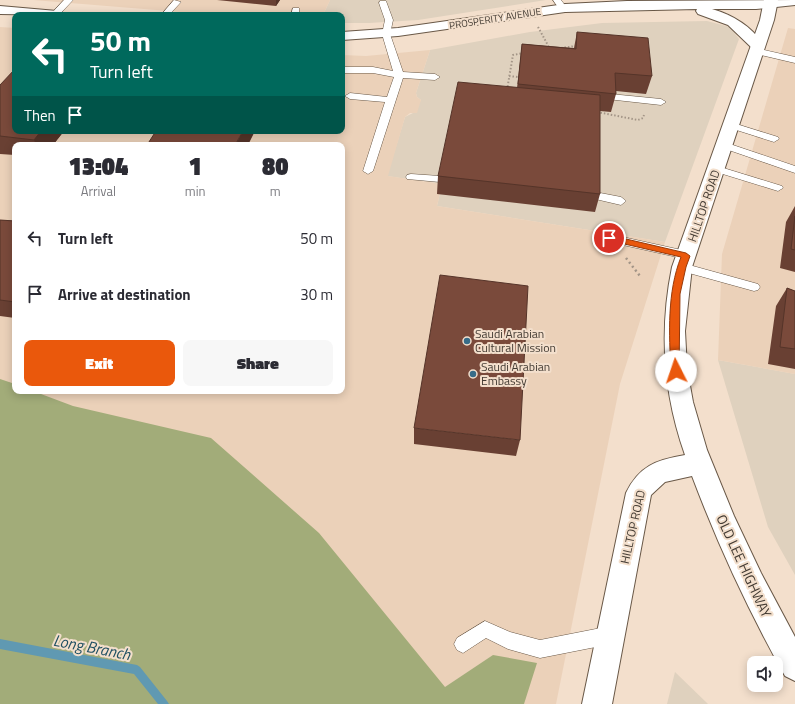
<!DOCTYPE html>
<html lang="en">
<head>
<meta charset="utf-8">
<style>
	:root { --surface:#fff; --page:#f7f7f7; --text:#2b2b33; --muted:#7c7c81; --accent:#ea580c }
	body { margin:0; font-family:"Titillium Web",sans-serif; background:var(--page); color:var(--text); height:100vh; display:flex; flex-direction:column; font-size:15px; white-space:nowrap }
	* { box-sizing:border-box; margin:0 }
	p { font-size:13px; color:var(--muted) }
	.icon { flex:none; width:22px; height:22px; fill:none; stroke:currentColor; stroke-width:2; stroke-linecap:round; stroke-linejoin:round }
	.map { position:relative; flex:1; overflow:hidden }
	.panel { position:absolute; left:12px; top:142px; width:333px; height:252px; display:flex; flex-direction:column; background:var(--surface); border-radius:8px; box-shadow:0 2px 10px #0003 }
	.panel>* { flex:none }
	.top-card { position:absolute; left:12px; top:12px; width:333px; height:122px; border-radius:8px; box-shadow:0 2px 10px #0003; background:#00695c; color:#fff; overflow:hidden }
	.buttons { position:absolute; left:747px; top:656px; display:grid; gap:8px }
	.buttons a { display:grid; place-items:center; width:36px; height:36px; border-radius:8px; background:var(--surface); box-shadow:0 2px 10px #0003; font-size:20px }
	.pin { position:absolute; display:grid; place-items:center; width:34px; height:34px; color:#fff; margin:-17px; border:2px solid #fff; border-radius:50%; box-shadow:0 1px 4px #0007 }
	.me { position:absolute; width:44px; margin:-22px; rotate:356deg; stroke-linejoin:round; filter:drop-shadow(0 0 3px #0008) }
	.turn { display:flex; align-items:center; gap:14px; height:84px; padding:0 12px; font-size:18px }
	.turn .icon { width:52px; height:52px; stroke-width:2.5 }
	.turn b { display:block; font-size:28px; line-height:34px }
	.then { display:flex; align-items:center; height:38px; padding:0 12px; background:#0003; gap:8px; font-size:15px }
	.eta { display:flex; justify-content:space-evenly; align-items:center; height:68px; text-align:center }
	.eta b { font-size:24px; font-weight:800; line-height:28px }
	.primary-button { display:flex; gap:8px; margin-top:auto; padding:8px 12px }
	.primary-button a { flex:1; height:46px; border-radius:8px; background:var(--accent); color:#fff; font-size:16px; font-weight:800; line-height:46px; text-align:center }
	.primary-button a+a { background:var(--page); color:var(--text) }
	ul { padding:0; list-style:none }
	li { display:flex; align-items:center; gap:12px; height:56px; padding:0 12px }
	li div { flex:1 }
	li b { display:block; font-size:15px }
	li em { font-style:normal }
	.map>svg:first-child { display:block }
	.commercial { fill:#dfd1be }
	.built { fill:#ebd1b9; fill-rule:evenodd }
	.forest { fill:#a2ac79 }
	.lines { fill:none; stroke-linecap:round; stroke-linejoin:round }
	.stream { fill:#6099b2; fill-rule:evenodd }
	.service-casing { stroke:#695847; stroke-width:1 }
	.tertiary-casing { stroke:#695847; stroke-width:2 }
	.secondary-casing { stroke:#695847; stroke-width:2 }
	.path-far1 { stroke:#a39587; stroke-width:2; stroke-dasharray:1.5 2; stroke-linecap:butt }
	.path { stroke:#a39587; stroke-width:2.5; stroke-dasharray:2 3; stroke-linecap:butt }
	.service { fill:#fff; fill-rule:evenodd }
	.tertiary { fill:#fff; fill-rule:evenodd }
	.secondary { fill:#fff; fill-rule:evenodd }
	.wall { fill:#694033 }
	.shaded-wall { fill:#553429 }
	.building { fill:#7a4a3b; stroke:#553429 }
	.route { fill:#ea580c; stroke:#983908 }
	.poi-dot { fill:#376c88; stroke:#f3dfcc; stroke-width:1.5 }
	.labels { text-anchor:middle; stroke-width:4; stroke-linejoin:round; paint-order:stroke }
	.far-street-label { font-size:10px; fill:#433b33; stroke:#f3dfcc }
	.street-label { font-size:12px; fill:#433b33; stroke:#f3dfcc }
	.poi-label { font-size:12px; fill:#433b33; stroke:#f3dfcc; text-anchor:start }
	.near-street-label { font-size:14px; fill:#433b33; stroke:#f3dfcc }
	.near-water-label { font-size:16px; font-style:italic; fill:#1f4f62; stroke:#f3dfcc }
</style>
</head>
<body>
<div class="map">
<svg width="795" height="704" viewBox="0 0 795 704">
	<rect width="100%" height="100%" fill="#f3dfcc"/>
	<path class="commercial" d="M330,0H546L418,20L369,23H342V15H323Z
		M707,21L730,27L739,39L665,242L437,206L442,184L387,176L405,117L413,113L421,100L417,97L416,93L430,50L530,32L602,23Z
		M718,360L795,374V575L768,527Z
		M675,672L708,704H667Z"/>
	<path class="built" d="M33,0H330L323,15H218Z
		M0,27L15,28V131H342V55L366,56L430,50L416,93L417,97L421,100L417,113H410L405,117L388,176L442,184L437,206L665,242L620,384L556,704H419L0,412ZM15,145H342V391H15Z
		M788,28L795,29V374L718,360L722,254Z"/>
	<path class="forest" d="M0,379L15,384V391H33L73,406L211,438L319,533L445,687L493,655L537,663L524,704H0Z"/>
	<g class="lines">
		<path class="stream" d="M0,639L137,665L140,667L167,701L169,704H158L134,674L0,649Z"/>
		<defs>
			<path id="service" d="M64,0H73L59,15H50Z
				M174,0L181,2L169,15H161Z
				M553,0H561L567,8L560,10Z
				M380,1H386L393,20L390,34L403,72L435,74L440,77L435,80L403,78L373,171L368,174L363,171L385,102L350,99L345,96L350,93L387,97L394,77L373,73H342V67H373L393,71L382,34L385,20L379,3Z
				M293,8H299V15H291Z
				M755,48L795,57V63L752,53L751,51Z
				M610,94L661,99L666,102L661,105L607,99V95Z
				M730,122L778,137L779,139L774,142L727,127L725,125L727,123Z
				M724,142L795,166V173L720,147L719,145L720,143Z
				M717,166L782,186L783,188L778,191L713,171L712,169Z
				M411,174L440,176L445,179L440,182L407,179L406,177L407,175Z
				M595,192L621,197L626,201L621,205L591,198L590,196L591,194Z
				M609,234L686,251L692,255L686,259L605,241L603,238Z
				M682,263L758,284L760,287L758,290L754,291L678,270L676,267L678,264Z
				M485,621L510,632L540,640L611,626L617,629L620,635L617,641L611,644L540,658L508,649L486,638L463,653L457,650L454,644L457,638Z"/>
			<path id="tertiary" d="M764,0H778L774,20L692,267L685,331L687,369L693,402L707,450L734,516L761,573L795,637V681L785,676C749,612 718,545 692,476L665,482L651,495L612,704H582L626,493C639,466 656,460 685,455C663,393 659,331 672,267L760,20Z"/>
			<path id="secondary" d="M795,0V5L756,9H712C733,15 751,26 764,45L762,48H752L728,25L698,14L696,11L697,9L565,12L398,36L342,40V32L398,28L565,4L627,1Z
				M0,6L57,11L62,12L64,15L0,14Z"/>
		</defs>
		<use href="#service" class="service-casing"/>
		<use href="#tertiary" class="tertiary-casing"/>
		<use href="#secondary" class="secondary-casing"/>
		<path class="path-far1" d="M538,27L550,49
			M561,48L576,46
			M509,76L518,77
			M507,90L513,55L523,53
			M597,112L638,120L643,118L644,115"/>
		<path class="path" d="M626,258L640,276"/>
		<use href="#service" class="service"/>
		<use href="#tertiary" class="tertiary"/>
		<use href="#secondary" class="secondary"/>
	</g>
	<path class="wall" d="M217,0H280L276,6Z
		M577,32L652,76L646,94L616,91V94L611,112L600,111V194L595,212L437,194L438,176L517,88L522,44L574,48Z
		M0,85L64,131L53,145H15V155L0,154Z
		M795,206V272L780,268L786,222Z
		M0,220L15,221V318L0,316Z
		M787,288L795,291V369L768,364L776,306Z
		M414,428L520,440L516,456L414,444Z"/>
	<path class="shaded-wall" d="M276,0H280L276,6Z
		M41,131H64L53,145H36L34,140Z
		M243,131H255L248,145H235Z"/>
	<path class="building" d="M577,32L648,38L652,76L615,73L616,94L518,84L522,44L576,49Z
		M15,69V131H41L34,140L0,136V85Z
		M458,82L600,95V194L438,176Z
		M156,131H243L235,145H147Z
		M795,216V250L791,249Z
		M0,220L15,221V302L0,300Z
		M440,275L528,286L520,440L414,428Z
		M787,288L795,291V349L780,347Z"/>
	<path class="route" d="M609,235L686,253L690,256L686,267L680,294L679,374H673L671,371C669,334 667,292 681,257L607,240V236Z"/>
	<g class="poi-dot">
		<circle cx="467" cy="341" r="4"/>
		<circle cx="473" cy="374" r="4"/>
	</g>
	<g class="labels">
		<g class="far-street-label">
			<text transform="translate(495 18) rotate(-9)" y="4">PROSPERITY AVENUE</text>
		</g>
		<g class="street-label">
			<text transform="translate(704 206) rotate(-71)" y="4">HILLTOP ROAD</text>
			<text transform="translate(633 527) rotate(-77)" y="4">HILLTOP ROAD</text>
		</g>
		<g class="poi-label">
			<text x="475" y="338">Saudi Arabian<tspan x="475" dy="14">Cultural Mission</tspan></text>
			<text x="481" y="371">Saudi Arabian<tspan x="481" dy="14">Embassy</tspan></text>
		</g>
		<g class="near-street-label">
			<text transform="translate(744 566) rotate(65)" y="5">OLD LEE HIGHWAY</text>
		</g>
		<g class="near-water-label">
			<text transform="translate(92 647) rotate(11)" y="6">Long Branch</text>
		</g>
	</g>
</svg>
<div class="buttons">
<a><svg class="icon" aria-label="sound" viewBox="0 0 24 24"><path d="M4 9h4l5-4v14l-5-4H4zM17 9q2 3 0 6"/></svg></a>
</div>
<div class="pin" style="left:609px;top:238px;background:#d93025"><svg class="icon" aria-label="arrive" viewBox="0 0 24 24"><path d="M6 21V4h12l-3 4 3 4H6"/></svg></div>
<svg class="me" style="left:676px;top:371px" viewBox="-20 -20 40 40"><circle r="19" fill="#fff"/><path d="M0-13L10 11 0 6-10 11z" fill="#ea580c"/></svg>
<div class="top-card">
<div class="turn"><svg class="icon" aria-label="left" viewBox="0 0 24 24"><path d="M17 20v-9H6M10 6l-5 5 5 5"/></svg><div><b>50 m</b>Turn left</div></div>
<div class="then">Then<svg class="icon" aria-label="arrive" viewBox="0 0 24 24"><path d="M6 21V4h12l-3 4 3 4H6"/></svg></div>
</div>
<section class="panel">
<div class="eta">
<div><b>13:04</b><p>Arrival</p></div>
<div><b>1</b><p>min</p></div>
<div><b>80</b><p>m</p></div>
</div>
<ul>
<li><svg class="icon" aria-label="left" viewBox="0 0 24 24"><path d="M17 20v-9H6M10 6l-5 5 5 5"/></svg><div><b>Turn left</b></div><em>50 m</em></li>
<li><svg class="icon" aria-label="arrive" viewBox="0 0 24 24"><path d="M6 21V4h12l-3 4 3 4H6"/></svg><div><b>Arrive at destination</b></div><em>30 m</em></li>
</ul>
<div class="primary-button"><a>Exit</a><a>Share</a></div>
</section>
</div>
</body>
</html>
